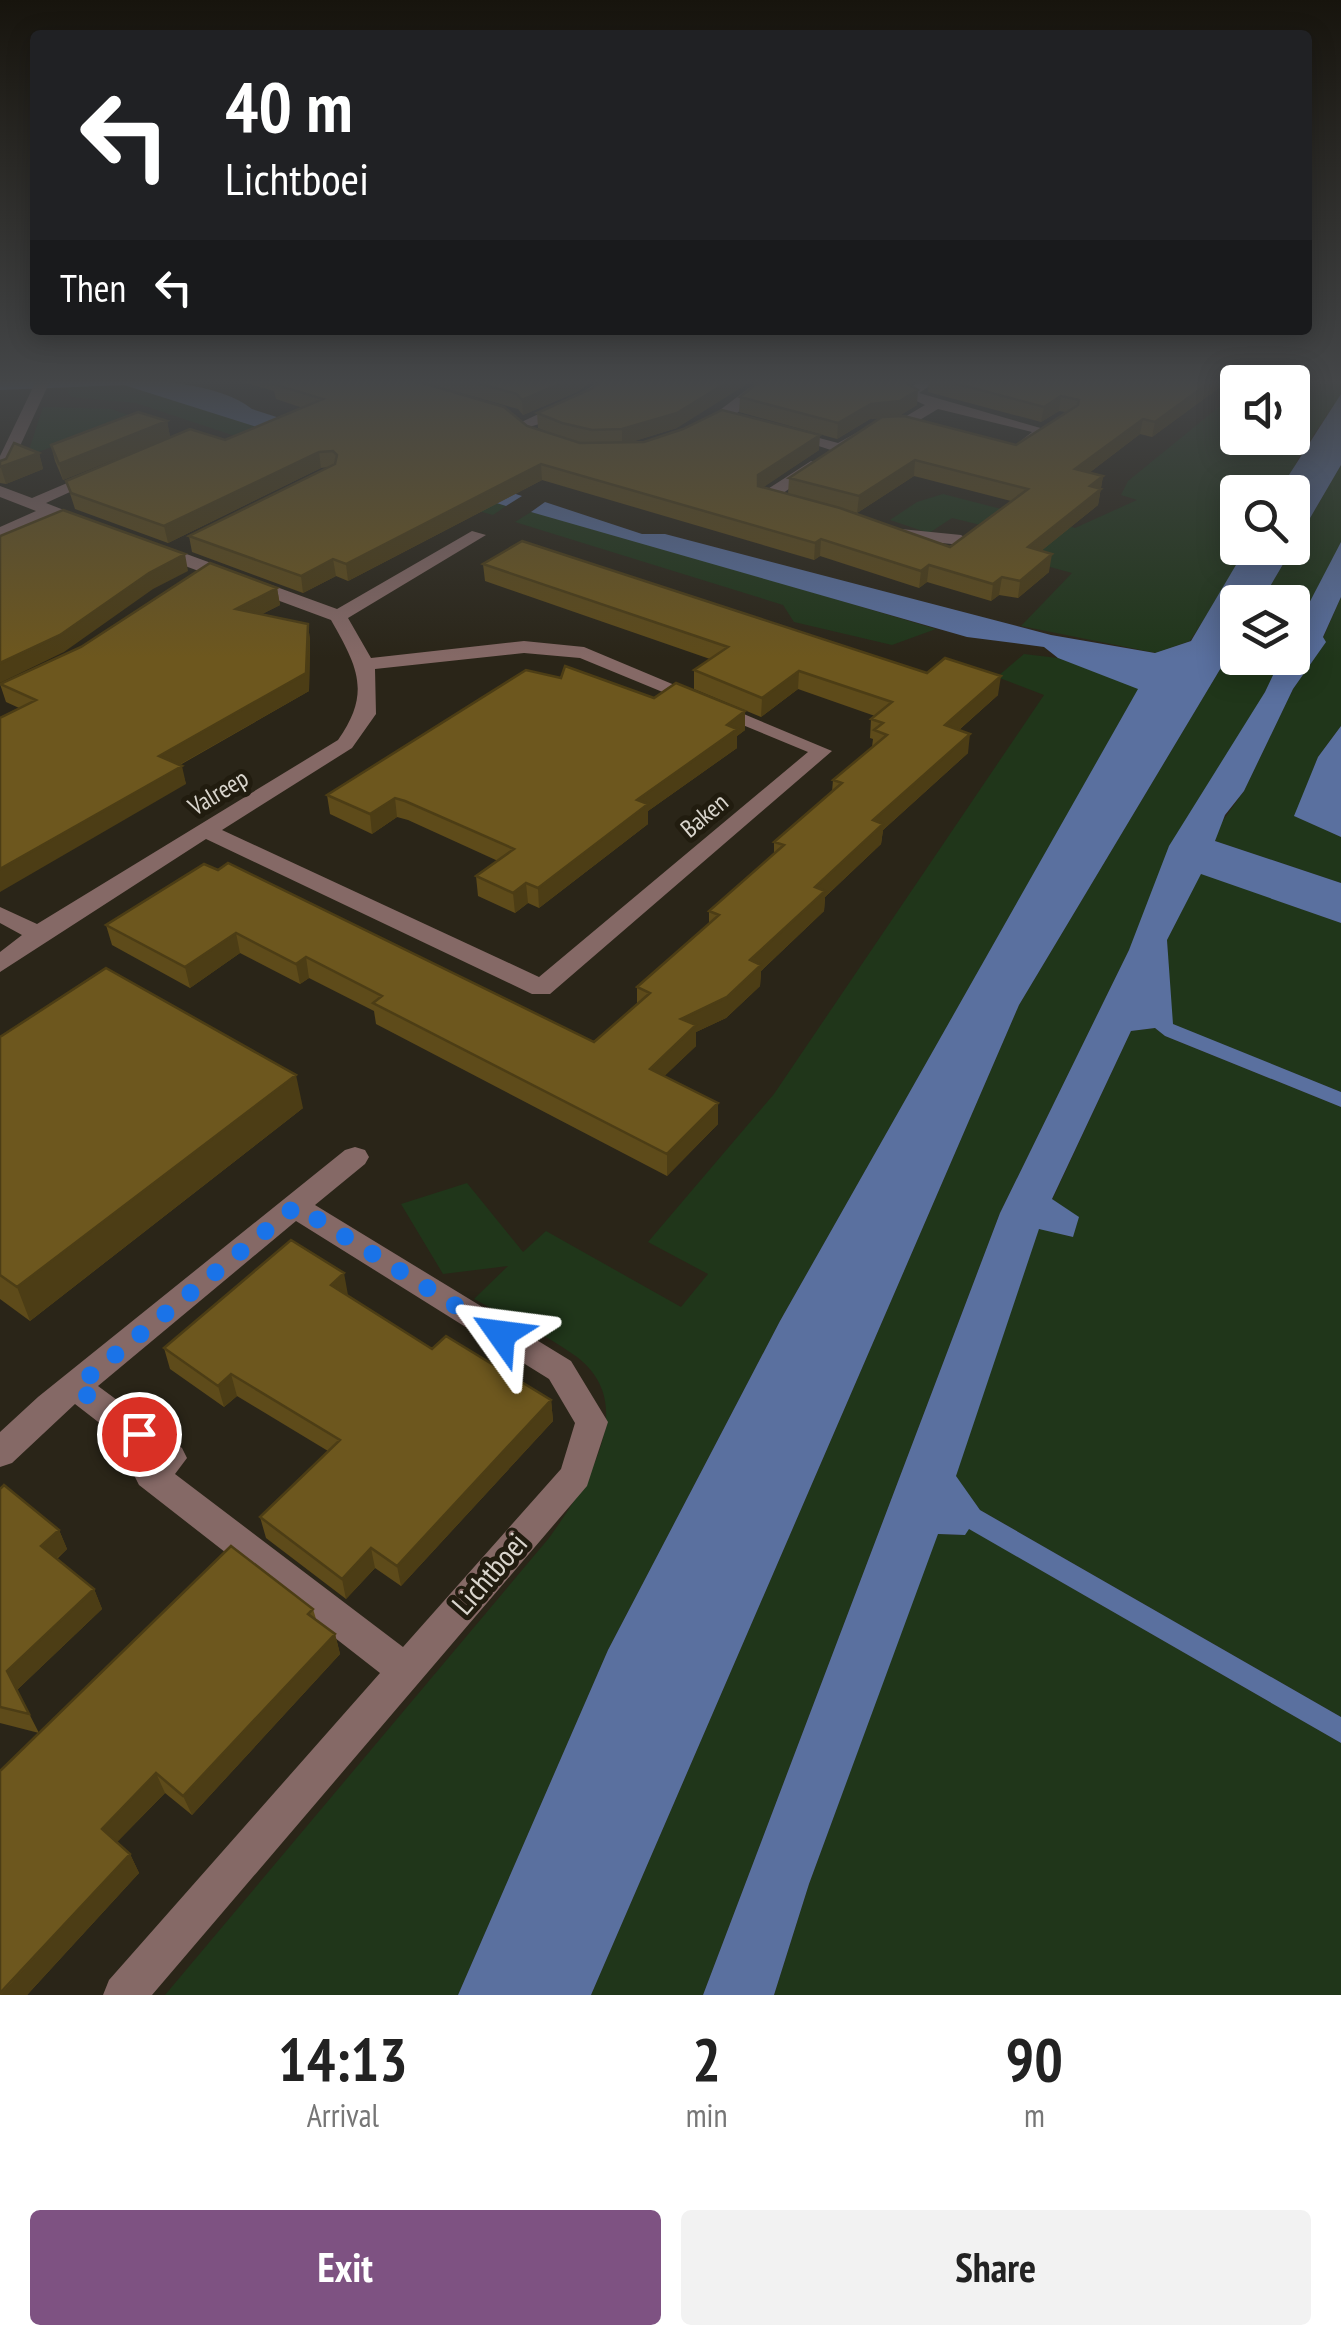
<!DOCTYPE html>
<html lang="en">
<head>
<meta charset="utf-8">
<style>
	:root { --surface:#fff; --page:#f2f2f2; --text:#222; --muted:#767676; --accent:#7e5282 }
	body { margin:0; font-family:"PT Sans Narrow",sans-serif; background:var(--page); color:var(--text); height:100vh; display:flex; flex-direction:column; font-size:38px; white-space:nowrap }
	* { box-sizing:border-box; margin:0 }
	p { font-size:32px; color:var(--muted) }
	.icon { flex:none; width:55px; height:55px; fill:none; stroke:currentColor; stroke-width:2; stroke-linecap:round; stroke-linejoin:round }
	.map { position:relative; height:1995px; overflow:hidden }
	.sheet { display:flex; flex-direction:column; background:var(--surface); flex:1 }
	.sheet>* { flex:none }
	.banner { position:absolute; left:30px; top:30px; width:1282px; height:305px; border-radius:10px; box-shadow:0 5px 25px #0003; background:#202124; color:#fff; overflow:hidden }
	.buttons { position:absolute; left:1220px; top:365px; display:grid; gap:20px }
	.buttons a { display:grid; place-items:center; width:90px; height:90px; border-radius:10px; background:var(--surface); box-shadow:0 5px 25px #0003; font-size:50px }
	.pin { position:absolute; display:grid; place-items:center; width:85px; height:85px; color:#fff; margin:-42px; border:5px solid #fff; border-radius:50%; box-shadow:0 2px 10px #0007 }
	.me { position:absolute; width:110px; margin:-55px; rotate:301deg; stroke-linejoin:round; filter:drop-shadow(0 0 8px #0008) }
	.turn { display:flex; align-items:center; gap:35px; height:210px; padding:0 30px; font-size:45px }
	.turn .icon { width:130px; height:130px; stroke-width:2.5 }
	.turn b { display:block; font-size:70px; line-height:85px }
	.then { display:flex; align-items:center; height:95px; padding:0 30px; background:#0003; gap:20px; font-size:38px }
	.eta { display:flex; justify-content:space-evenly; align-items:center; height:170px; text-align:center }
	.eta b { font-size:60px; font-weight:800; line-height:70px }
	.action { display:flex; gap:20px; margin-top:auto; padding:20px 30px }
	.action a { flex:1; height:115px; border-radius:10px; background:var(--accent); color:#fff; font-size:40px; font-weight:800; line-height:115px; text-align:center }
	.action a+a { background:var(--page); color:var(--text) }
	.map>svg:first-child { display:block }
	.green { fill:#20361a; fill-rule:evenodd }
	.water { fill:#5a709f }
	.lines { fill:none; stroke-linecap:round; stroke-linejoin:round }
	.minor { fill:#856966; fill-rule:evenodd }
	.wall { fill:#5e4b1a; fill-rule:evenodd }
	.shaded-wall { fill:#4c3d15 }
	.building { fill:#6d571e; stroke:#4c3d15; stroke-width:2.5 }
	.route { stroke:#1a73e8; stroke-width:18; stroke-dasharray:0 32.4 }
	.labels { text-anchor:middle; stroke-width:10; stroke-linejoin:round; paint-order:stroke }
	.street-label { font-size:25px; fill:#d9d5cd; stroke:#211c0f }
	.near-street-label { font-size:30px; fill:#d9d5cd; stroke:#211c0f }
</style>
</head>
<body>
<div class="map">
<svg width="1341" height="1995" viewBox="0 0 1341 1995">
	<rect width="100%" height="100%" fill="#2a2518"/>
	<path class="green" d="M1179,379H1341V394L1298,458L1287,492H1238V548H1250L1190,641L1156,653L1021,626L1072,573L1000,553L1001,530L952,518L929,533L890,520L917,502L943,494L1075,528L1137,500L1121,495L1128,481L1236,393ZM1238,382H1292V438H1238Z
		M123,385L139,389L506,506L493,515L376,483L136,403L71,397L66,387Z
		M43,407L111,409L134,417L27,456Z
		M1341,465V550L1293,640L1292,602H1261Z
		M531,512L579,523L936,629L892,645L794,622L783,605L515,522Z
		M1341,597V726L1318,757L1295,816L1341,837V883L1215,841L1217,829L1244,791L1293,689L1325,643L1323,638Z
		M1237,641L1238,658H1283L1129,950L1000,1213L703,1995H591L1019,1005Z
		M1024,654L1058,658L1139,688L780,1321L608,1650L458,1995H165L549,1538C583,1490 642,1407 577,1357C546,1334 508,1318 474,1299L508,1266L443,1274L401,1204L467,1183L523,1252L546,1231L681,1307L708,1274L648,1242L774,1094L1044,695L997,677Z
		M1201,873L1341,923V1092L1172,1024L1167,940Z
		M1155,1028L1165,1036L1341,1107V1717L980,1510L955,1476L1039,1228L1072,1237L1052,1200L1131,1031Z
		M968,1528L1341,1743V1995H774L809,1884L937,1534L964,1535Z"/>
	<path class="water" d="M0,379C64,379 203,369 252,409L522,496L506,506L124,385L0,390Z
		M1341,394V465L1261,602H1238L1237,641L1019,1005L591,1995H458L608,1650L780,1321L1138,689L1058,658L1044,647L967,637L531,512L545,502L642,534H665L1051,635L1155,653L1191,641L1246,548H1292V492H1278Z
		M1341,542V597L1323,637L1326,642L1293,689L1244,791L1225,815L1215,841L1341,883V923L1201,874L1167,940L1173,1024L1341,1092V1107L1165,1036L1155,1028L1131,1031L1052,1199L1079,1217L1073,1237L1039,1229L956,1476L980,1510L1341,1717V1743L969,1529L965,1535L938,1534L809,1884L774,1995H703L1000,1213L1129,950L1169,846L1265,692L1281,658H1292L1293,634Z
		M1341,726V837L1294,816L1318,757Z"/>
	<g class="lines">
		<path class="minor" d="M37,379H51L8,472L0,477V456Z
			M602,379H618C603,394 530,437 513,426L579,395Z
			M761,379H777C758,397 721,432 694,430V424L716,413Z
			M923,379H940L919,393L1051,431L1020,453L1012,448L1032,432L938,409L908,427H898V421L925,405L901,394Z
			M867,427L874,431L872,434L840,453L782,434L789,430L838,443Z
			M811,461L824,464L779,496L791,500V506L760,500V494Z
			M93,472L107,475L46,503L92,521V527H80L51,516L0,538V527L36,511L0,497V486L32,498Z
			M891,528L961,535L969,540L961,545L885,537V529Z
			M472,531L486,535L348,618L371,658L524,641L584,647L832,751L550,994H532L206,839L0,972V952L22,935L0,923V907L37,924L338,740C372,692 357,666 331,620L150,553V545H162L337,609ZM524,653L580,658L808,752L539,977L222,830L352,748L376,714L375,669Z
			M355,1147L365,1150L369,1157L365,1164L315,1205L571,1361L608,1422L587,1486L152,1995H103L109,1980L380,1673L139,1485L134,1475L146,1459L75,1404L12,1463L0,1467V1432L38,1397L345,1150ZM296,1221L549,1379L575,1423L561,1469L403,1647L175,1474L187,1458L182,1448L98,1386Z"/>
	</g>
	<path class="wall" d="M232,379H409L527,426L550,433L538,428L537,413L677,428L631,442L819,450L763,487L788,494L789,478L882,418L870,419L837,439L739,412L740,397L909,385L917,405L899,416L1016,445L1066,412L1059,411L1041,422L928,392L929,379H1231L1152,437L1140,434L1089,473L1103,476L1098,505L1041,551L1049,572L1018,598L999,595L991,601L927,582L919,588L820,556L814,560L542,480L348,581L336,576L303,593L192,552L189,536L328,467L321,468L168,543L75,509L66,481L170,437L63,480L55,461L51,445L167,421L170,437L225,440L303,408L276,399L274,391ZM914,476L1011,501L950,547L799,497L857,513Z
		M411,379H595L577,392L523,415L518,409Z
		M39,453L43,469L6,484L0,483V461Z
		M483,564L927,673L998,695L959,730L968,753L883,830L881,844L825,897L824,911L761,971L760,986L726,1018L696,1032V1046L664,1076L718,1103V1124L667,1176L376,1024L374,1011L309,978L300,984L240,953L190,988L112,945L106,925L204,864L594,1042L637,1004V987L709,924V911L774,854V842L832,792L833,780L872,747L873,739L870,738L871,719L875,716L798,689L761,717L694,689V670L710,659L485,581Z
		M277,588L280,605L262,614L308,624L310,641L309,691L180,765L186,784L6,702L0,684Z
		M654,698L745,730L737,736V748L648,811V824L539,908L528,903L515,913L478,896L476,876L498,861L408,820L397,817L372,834L330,814L327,795Z
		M0,1037L303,1108L30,1321L0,1299Z
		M348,1295L347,1296L432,1349L551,1400L553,1421L401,1586L375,1568L346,1599L266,1538L260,1517L328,1451L237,1396L224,1407L170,1369L164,1348Z
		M4,1485L59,1530L67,1549L57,1559L94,1589L102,1609L17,1690L39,1733L231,1546L313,1609L316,1619L335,1634L340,1654L192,1815L165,1793L117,1842L130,1854L139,1873L27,1995H0V1771L39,1733L0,1723V1489Z"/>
	<path class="shaded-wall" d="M571,379H595L577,392L523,415L522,400Z
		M732,379H755L677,428L622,445V429Z
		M899,379H918L897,393Z
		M1214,379H1231L1152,437L1155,422Z
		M918,390L917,405L899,416L870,419L837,439L838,423L871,404Z
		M1061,396L1059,411L1041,422L1044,407Z
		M1143,419L1140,434L1073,485L1075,469Z
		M167,421L170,437L63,480L59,464Z
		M820,435L819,450L758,491V475Z
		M319,452L321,468L168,543L164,526Z
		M39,453L43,469L6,484L1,468Z
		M915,460L914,476L857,513L859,496Z
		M541,464L542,480L348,581L346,564Z
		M1103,476L1098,505L1025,564L1028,547L1090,486Z
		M821,539L820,556L814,560L815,543Z
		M185,554L188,571L153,589L64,652L0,683V663L149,573Z
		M1052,554L1049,572L1018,598L1020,581Z
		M333,559L336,576L303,593L301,576Z
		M929,565L927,582L919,588L921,571Z
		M1002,577L999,595L991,601L993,584Z
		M277,588L280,605L239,626L236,609Z
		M308,624L310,641L309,691L163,774L159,756Z
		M799,671L798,689L761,717L762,698Z
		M1001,676L998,695L943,744L945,725Z
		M745,711V730L737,736V748L648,811V824L539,908L538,888L637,800Z
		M970,734L968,753L883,830L881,844L825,897L824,911L761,971L760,986L726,1018L696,1032V1046L650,1090V1069L681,1019L750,960L873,820Z
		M182,766L186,784L0,892V869Z
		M395,798L397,817L372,834L370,814Z
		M526,883L528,903L515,913L513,893Z
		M236,933L240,953L190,988L185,967Z
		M306,957L309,978L300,984L296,964Z
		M296,1075L303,1108L30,1321L17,1287Z
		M718,1103V1124L667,1176V1154Z
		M344,1273L348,1295L335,1307L331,1285Z
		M231,1374L237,1396L224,1407L218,1386Z
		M551,1400L553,1421L401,1586L397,1566Z
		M59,1530L67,1549L49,1565L41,1546Z
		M371,1548L375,1568L346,1599L342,1579Z
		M94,1589L102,1609L17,1690L7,1671Z
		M335,1634L340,1654L192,1815L183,1796Z
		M156,1773L165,1793L111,1848L102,1829Z
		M130,1854L139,1873L27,1995H0Z"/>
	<path class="building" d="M281,379H409L504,407L527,426L580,443L644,442L683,429L722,410L820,435L758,475V486L840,508L950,547L1028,489L915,460L859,496L789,478L882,417L904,416L1016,445L1078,405L1079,400L1061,396L1044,407L939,379H1214L1155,422L1143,419L1075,469L1103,476L1090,486L1101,489L1028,547L1052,554L1020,581L1002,577L993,584L929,565L921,571L821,539L815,543L541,464L346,564L333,559L301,576L189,536L335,464L337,455L333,451L319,452L164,526L71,493L66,481L190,429L225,440L323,399L273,384L284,380Z
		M462,379H571L522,400L517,394Z
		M604,379H732L677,413L622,429L592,430L562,423L537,413L591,389Z
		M763,379H900L918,390L900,401L871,404L838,423L740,397Z
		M138,412L167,421L59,464L51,445Z
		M14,443L39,453L0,467V461L6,459Z
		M63,510L185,554L149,573L60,635L0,663V536Z
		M522,541L927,673L945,658L1001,676L945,725L970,734L873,820L883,824L815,887L825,891L750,960L761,965L727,997L681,1019L696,1025L650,1069L718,1103L667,1154L373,1003L382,996L306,957L296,964L236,933L185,967L106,925L204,864L218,870L228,863L594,1042L650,993L637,987L719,915L709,911L784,845L774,842L842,783L833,780L887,735L874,730L883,723L871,719L892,702L799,671L762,698L694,670L728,647L483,564Z
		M210,563L277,588L236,609L308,624L306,673L159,756L182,766L0,869V718L36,700L0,684L81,647Z
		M565,666L654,698L676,683L745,711L727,725L737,729L637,800L648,804L538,888L526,883L513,893L476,876L514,849L405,801L395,798L370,814L327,795L526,670L561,678Z
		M106,968L296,1075L17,1287L0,1275V1037Z
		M291,1240L344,1273L331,1285L432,1349L446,1336L551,1400L397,1566L371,1548L342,1579L260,1517L340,1440L231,1374L218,1386L164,1348Z
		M4,1485L59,1530L41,1546L94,1589L7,1671L29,1714L0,1707V1489Z
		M231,1546L313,1609L308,1614L335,1634L183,1796L156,1773L102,1829L130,1854L0,1993V1771Z"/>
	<linearGradient id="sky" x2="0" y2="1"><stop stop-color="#17140d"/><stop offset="0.58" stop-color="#444648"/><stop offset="1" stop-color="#444648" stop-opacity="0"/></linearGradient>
	<rect width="1341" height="658" fill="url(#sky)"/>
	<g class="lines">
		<path class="route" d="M139,1434L76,1387L296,1206L501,1334"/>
	</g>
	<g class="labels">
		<g class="street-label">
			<text transform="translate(218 792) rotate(-31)" y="9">Valreep</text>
			<text transform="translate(704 815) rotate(-40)" y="9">Baken</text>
		</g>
		<g class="near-street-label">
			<text transform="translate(490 1574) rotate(-49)" y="10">Lichtboei</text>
		</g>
	</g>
</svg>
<div class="buttons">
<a><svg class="icon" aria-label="sound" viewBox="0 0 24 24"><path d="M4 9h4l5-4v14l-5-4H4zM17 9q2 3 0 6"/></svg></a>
<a><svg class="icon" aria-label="search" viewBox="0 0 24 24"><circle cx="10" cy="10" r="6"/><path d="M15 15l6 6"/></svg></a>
<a><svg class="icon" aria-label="layers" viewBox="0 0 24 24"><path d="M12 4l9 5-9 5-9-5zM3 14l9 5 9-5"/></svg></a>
</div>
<div class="pin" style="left:139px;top:1434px;background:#d93025"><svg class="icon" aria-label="arrive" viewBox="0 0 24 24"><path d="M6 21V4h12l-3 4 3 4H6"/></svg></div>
<svg class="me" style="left:501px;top:1334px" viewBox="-20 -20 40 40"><path d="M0-17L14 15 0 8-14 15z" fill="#1a73e8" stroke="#fff" stroke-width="4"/></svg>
<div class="banner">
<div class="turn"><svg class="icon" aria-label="left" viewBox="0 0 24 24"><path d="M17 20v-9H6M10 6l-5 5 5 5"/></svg><div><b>40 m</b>Lichtboei</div></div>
<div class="then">Then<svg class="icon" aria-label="left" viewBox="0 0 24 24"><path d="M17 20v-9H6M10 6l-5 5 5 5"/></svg></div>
</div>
</div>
<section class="sheet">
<div class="eta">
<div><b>14:13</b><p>Arrival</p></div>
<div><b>2</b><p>min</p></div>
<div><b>90</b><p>m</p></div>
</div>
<div class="action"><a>Exit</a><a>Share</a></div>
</section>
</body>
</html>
